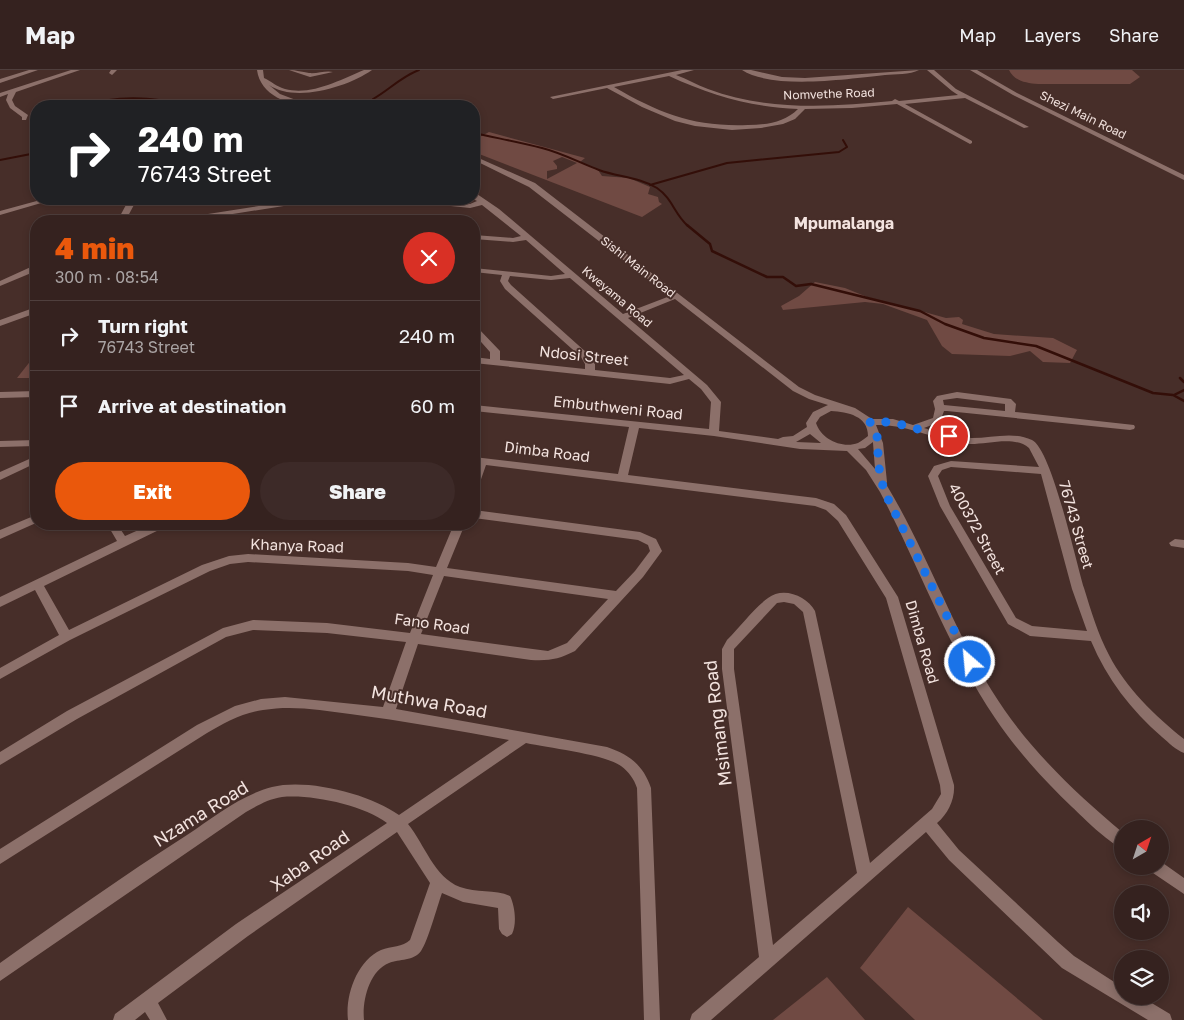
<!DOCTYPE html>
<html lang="en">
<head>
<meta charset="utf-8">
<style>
	:root { --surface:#35221f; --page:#3d2a28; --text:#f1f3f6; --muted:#aaa4a4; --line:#4f3f3d; --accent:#ea580c }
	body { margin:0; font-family:"Golos Text",sans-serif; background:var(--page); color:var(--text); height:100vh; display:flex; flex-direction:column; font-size:19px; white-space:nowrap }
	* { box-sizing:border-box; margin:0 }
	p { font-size:16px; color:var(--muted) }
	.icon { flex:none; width:28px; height:28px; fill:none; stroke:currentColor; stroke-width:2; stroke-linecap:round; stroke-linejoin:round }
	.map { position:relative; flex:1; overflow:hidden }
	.drawer { position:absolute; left:30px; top:145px; width:450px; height:315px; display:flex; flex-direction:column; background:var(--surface); border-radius:20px; box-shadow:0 2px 8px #0003,0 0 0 1px var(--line) }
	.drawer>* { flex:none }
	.guide { position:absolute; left:30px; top:30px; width:450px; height:105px; border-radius:20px; box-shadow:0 2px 8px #0003,0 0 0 1px var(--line); background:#202124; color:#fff; overflow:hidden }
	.needle { width:32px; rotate:39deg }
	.tools { position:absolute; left:1114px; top:750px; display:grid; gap:10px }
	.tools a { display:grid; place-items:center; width:55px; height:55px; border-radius:50%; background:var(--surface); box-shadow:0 2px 8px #0003,0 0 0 1px var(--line); font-size:25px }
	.pin { position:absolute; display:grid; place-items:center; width:42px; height:42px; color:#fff; margin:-21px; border:2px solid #fff; border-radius:50%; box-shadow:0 1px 5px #0007 }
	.me { position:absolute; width:55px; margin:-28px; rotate:333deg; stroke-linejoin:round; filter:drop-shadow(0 0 4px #0008) }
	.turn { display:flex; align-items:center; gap:18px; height:105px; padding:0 25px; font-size:22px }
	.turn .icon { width:65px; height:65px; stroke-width:2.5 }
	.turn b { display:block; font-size:35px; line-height:42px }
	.round { display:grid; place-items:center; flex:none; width:52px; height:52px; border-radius:26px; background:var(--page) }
	.headline { display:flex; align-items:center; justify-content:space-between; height:85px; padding:0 25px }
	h1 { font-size:30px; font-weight:800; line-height:38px; color:var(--accent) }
	.action { display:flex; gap:10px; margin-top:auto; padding:10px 25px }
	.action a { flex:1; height:58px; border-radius:30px; background:var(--accent); color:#fff; font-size:20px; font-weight:800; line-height:58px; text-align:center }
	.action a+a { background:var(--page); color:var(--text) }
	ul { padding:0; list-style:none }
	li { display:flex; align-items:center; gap:15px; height:70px; padding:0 25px; border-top:1px solid var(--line) }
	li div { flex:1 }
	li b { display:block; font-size:19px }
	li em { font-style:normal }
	header { display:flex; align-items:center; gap:30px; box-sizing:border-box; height:70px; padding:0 25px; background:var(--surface); border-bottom:1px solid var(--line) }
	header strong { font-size:24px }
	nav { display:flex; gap:28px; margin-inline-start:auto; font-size:18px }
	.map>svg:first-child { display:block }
	.green { fill:#704a43; fill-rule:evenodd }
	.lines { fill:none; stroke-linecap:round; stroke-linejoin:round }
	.stream-far1 { stroke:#330e08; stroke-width:2 }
	.stream { stroke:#330e08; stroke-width:2.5 }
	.minor { fill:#8c706a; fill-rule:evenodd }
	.route { stroke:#1a73e8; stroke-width:9; stroke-dasharray:0 16.2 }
	.labels { text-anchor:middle; stroke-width:4; stroke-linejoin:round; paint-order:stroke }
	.far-street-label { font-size:12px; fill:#f3e3df; stroke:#472e29 }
	.street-label { font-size:15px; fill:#f3e3df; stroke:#472e29 }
	.far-district-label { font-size:16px; font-weight:bold; fill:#f3e3df; stroke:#472e29 }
	.near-street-label { font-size:18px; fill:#f3e3df; stroke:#472e29 }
</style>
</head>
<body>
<header>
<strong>Map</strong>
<nav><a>Map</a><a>Layers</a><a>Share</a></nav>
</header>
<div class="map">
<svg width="1184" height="950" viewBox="0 0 1184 950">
	<rect width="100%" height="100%" fill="#472e29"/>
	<path class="green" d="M1009,0H1132L1140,7L1130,14H1038C1026,13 1014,11 1009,0Z
		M489,62L585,88L580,92L598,100L602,106L629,108L650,117L648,124L658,127L659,132L662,134L642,147L474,82V70ZM562,87L577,93L547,109V101L557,99V96L553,91Z
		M815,212L845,218L867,227L928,243L946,248L959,247L963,250L962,254L994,264L1053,268L1077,280L1070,293L1043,292L1030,281L1010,286L952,284L942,276L927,250L883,234L865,232L783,240L781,236L799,226Z
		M36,284V308H17Z
		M908,837L1043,950H915L860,898Z
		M827,907L865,950H773Z"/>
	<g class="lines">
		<path class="stream-far1" d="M373,29C389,20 402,6 419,0
			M83,36C122,23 160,29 199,36
			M356,36L370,30
			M474,63C496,68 519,72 542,78C562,83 580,93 599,100C618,107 639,107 657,118C673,129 674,144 688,156
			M0,90L36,83
			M650,115L727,93L839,82L847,77L843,70"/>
		<path class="stream" d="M687,155L710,174L712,181L767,207H783L796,216L811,214L920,241L945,254L984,268L1036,276L1153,323L1173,325L1184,331
			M1180,308L1184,312
			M1174,325L1184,320"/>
		<path class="minor" d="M29,0H38L0,13V9Z
			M71,0H80L16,22L12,30L15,36L28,45L26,50H22V47L10,38L6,30L8,24L0,27V23Z
			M111,0H117L112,5L109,3Z
			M257,0H263L264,8C271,11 277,17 285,19C311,26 340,10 364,0H372C348,17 295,33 269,15L280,24L312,36C289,36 260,25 257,0Z
			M289,0C296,0 302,2 309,3C317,4 326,0 333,2L310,7Z
			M682,0H694L676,5C687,9 697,15 708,19C767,41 831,37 892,31L895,29L899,31L958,25L952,21L927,0H934L956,19L1029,57L1024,58L965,28L905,34L972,71V73L970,74L897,34L852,38L805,39L795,49L783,54L761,58L732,60L695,56L675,51L642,37L607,18L553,29L550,27ZM669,6C713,26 751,37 798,39C785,52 767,55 748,55C694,57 661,44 614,17Z
			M742,0H751L782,7L805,8L919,0C910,5 895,4 885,5C848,9 773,20 742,0Z
			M970,0H977L1017,23L1184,105V110L1013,25Z
			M474,86L535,113L799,317L815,325L855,338L872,349H893L913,355L933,348L935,339L933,331L937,326L957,322L1011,329L1016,334L1015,342L1134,355L1135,357L1134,359L1130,360L947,341H944L940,352L924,358C939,363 956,367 972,368C992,368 1013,361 1032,370C1052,380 1076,493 1084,518C1091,541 1098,564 1109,585C1126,618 1155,646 1184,669V683C1176,680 1169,673 1162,667C1131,640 1107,609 1091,571L1030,566L1008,554L940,436L928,406L934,396L951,391L1039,397L1029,378C1014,365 986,375 968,374C937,371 908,354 876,355L883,373L887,412L886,414C926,480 951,555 992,621C1026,676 1073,721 1122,762V778C1106,771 1085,749 1072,737C1044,710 1017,681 995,648C948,578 919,496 880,422L866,400L847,381L800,379L714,366L639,358L628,405L816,428L834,434L846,445L898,527L954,715C955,729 948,744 937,753L959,780L1058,872L1074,886L1122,917V926H1140L1170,944L1172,950H1148L1062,898L949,790L926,762L711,950H690L692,944L759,887L722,599V579L727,570C740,557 753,539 768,528C783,516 807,526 815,541L870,793L932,739L941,724L940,715L886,528L838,451L826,440L815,436L486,395L479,415L474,419V401L476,394L474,393V387L618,404L629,357L474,341V335L709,359L711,332L701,319L689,309L670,314L474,293V287L490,289V282L474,264V256L477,257L500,281V290L585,299V294L581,287L505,219L500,211L502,205L474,202V198L551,206L565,204L526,170L513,172L474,169V165L513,168L521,166L482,135L470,138L403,131L399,129H422L470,134L477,131L473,129L474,124H477L499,139L623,244L670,226L529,117L474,90ZM510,206L551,210L570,208L684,305L670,308L595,300V294L587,283L511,215L508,211ZM675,229L793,321L809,329L828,335L813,342L806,353L807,357L793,366L783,367L778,369L719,361L721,332L707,315L628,248ZM957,328L1005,334V341L944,335L943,330ZM831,341C848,342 868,346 868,366C865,368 862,371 858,373C842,379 821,369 816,353L820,347ZM810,364L821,373L796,372ZM873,372V373L875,399L858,379L865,378ZM951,397L1041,404L1072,519L1087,561L1032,556L1016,548L950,436L938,406L942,400ZM784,532L794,534L803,542L857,803L773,875L734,599V579L777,533Z
			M44,129H55L0,145V141Z
			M126,129H134L135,133L128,146L129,151H121L120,146L127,133Z
			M303,129H319L315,131L189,151H172L176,149Z
			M33,196H36V201L0,216V211Z
			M36,237V243L0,256V250Z
			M36,321V327L0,328V322Z
			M36,370V376L0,377V371Z
			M36,386V393L0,410V402Z
			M474,440L640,462L656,469L662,481L643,507L575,581C559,589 550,591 531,590L418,574L396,639L607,677C630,685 643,695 651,718L660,950H644L637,718C634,709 629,702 621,696C604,684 549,678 526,673L408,754C425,775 434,807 460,817C476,823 495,819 510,826C515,836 517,854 512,864L507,867L502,864L499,859L498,838L463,832L442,823C437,837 428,871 421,881C414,891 399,889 389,893C369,901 362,931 364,950H348C345,925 357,891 381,880C391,876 403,877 410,870L430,813L397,762L248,866L158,933L167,950H150L145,942L135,950H113L115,944L236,854L387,753C363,735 311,724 282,727C268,729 257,736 246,742L0,911V893C62,849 123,806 187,765C214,747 241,725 272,717C307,708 370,724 399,745L509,670C456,660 403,651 350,644C321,640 292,635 263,640C242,643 224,653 207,663L0,794V779L197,655L235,636L261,629L285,627L383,637L406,572L327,563L253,560L226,567L77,649L0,695V682L67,641L223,558L253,550L327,553L410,563L433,505L408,501L248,492L230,494L210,501L70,570L0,609V598L59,565L35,520L0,537V527L117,471L107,454H117L125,466L152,454H167L165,457L44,516L69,560L202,495L229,486L248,484L408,493L436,497L454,454H465L447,498L616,521L635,501L650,481L648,475L638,470L474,448ZM444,506L608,529L567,573L548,581L421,564Z
			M36,445V453L0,469V460Z
			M1175,469L1184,470V478L1171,476L1169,473Z
			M1160,791L1184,808V824L1150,801L1148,796H1160Z"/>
	</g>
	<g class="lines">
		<path class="route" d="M949,366C922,363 897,349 870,352L878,369V393L884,421L970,592"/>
	</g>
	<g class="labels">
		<g class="far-street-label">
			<text transform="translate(829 24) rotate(-2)" y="4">Nomvethe Road</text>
			<text transform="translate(1083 45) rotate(26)" y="4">Shezi Main Road</text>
			<text transform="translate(638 197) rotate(38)" y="4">Sishi Main Road</text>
			<text transform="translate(617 227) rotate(40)" y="4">Kweyama Road</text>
		</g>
		<g class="street-label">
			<text transform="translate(584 286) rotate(6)" y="5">Ndosi Street</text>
			<text transform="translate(618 338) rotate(6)" y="5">Embuthweni Road</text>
			<text transform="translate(547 382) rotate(7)" y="5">Dimba Road</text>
			<text transform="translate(1076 455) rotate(74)" y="5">76743 Street</text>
			<text transform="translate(977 459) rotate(61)" y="5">400372 Street</text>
			<text transform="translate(297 476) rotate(2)" y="5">Khanya Road</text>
			<text transform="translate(432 554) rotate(8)" y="5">Fano Road</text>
			<text transform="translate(922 572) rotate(74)" y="5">Dimba Road</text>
		</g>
		<g class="far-district-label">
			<text x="844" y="159">Mpumalanga</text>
		</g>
		<g class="near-street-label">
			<text transform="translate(429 632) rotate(10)" y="6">Muthwa Road</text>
			<text transform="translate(718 653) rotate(-97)" y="6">Msimang Road</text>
			<text transform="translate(201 744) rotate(-32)" y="6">Nzama Road</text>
			<text transform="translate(310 791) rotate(-35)" y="6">Xaba Road</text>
		</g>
	</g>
</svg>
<div class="tools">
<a><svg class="needle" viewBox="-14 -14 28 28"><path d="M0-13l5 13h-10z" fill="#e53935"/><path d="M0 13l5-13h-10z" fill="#aaa4a4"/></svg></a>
<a><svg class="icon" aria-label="sound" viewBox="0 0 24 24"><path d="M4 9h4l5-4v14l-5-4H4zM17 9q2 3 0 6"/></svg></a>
<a><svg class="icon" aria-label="layers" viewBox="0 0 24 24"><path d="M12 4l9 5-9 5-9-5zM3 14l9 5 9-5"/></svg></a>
</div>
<div class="pin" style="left:949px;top:366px;background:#d93025"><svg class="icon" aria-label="arrive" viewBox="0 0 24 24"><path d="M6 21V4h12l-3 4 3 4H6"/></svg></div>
<svg class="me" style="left:970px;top:592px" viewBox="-20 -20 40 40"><circle r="17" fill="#1a73e8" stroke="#fff" stroke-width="3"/><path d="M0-11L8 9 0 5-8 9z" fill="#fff"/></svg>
<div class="guide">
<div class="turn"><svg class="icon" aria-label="right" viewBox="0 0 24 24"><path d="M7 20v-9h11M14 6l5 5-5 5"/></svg><div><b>240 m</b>76743 Street</div></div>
</div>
<section class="drawer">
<div class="headline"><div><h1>4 min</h1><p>300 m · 08:54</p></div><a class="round" style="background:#d93025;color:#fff"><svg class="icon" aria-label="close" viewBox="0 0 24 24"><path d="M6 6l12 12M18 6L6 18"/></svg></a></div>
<ul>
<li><svg class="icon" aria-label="right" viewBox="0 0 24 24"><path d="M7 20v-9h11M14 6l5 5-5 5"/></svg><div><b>Turn right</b><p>76743 Street</p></div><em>240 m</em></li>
<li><svg class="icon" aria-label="arrive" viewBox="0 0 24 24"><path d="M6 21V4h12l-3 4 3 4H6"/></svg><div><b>Arrive at destination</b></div><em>60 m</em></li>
</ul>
<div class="action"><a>Exit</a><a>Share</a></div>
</section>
</div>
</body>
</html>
